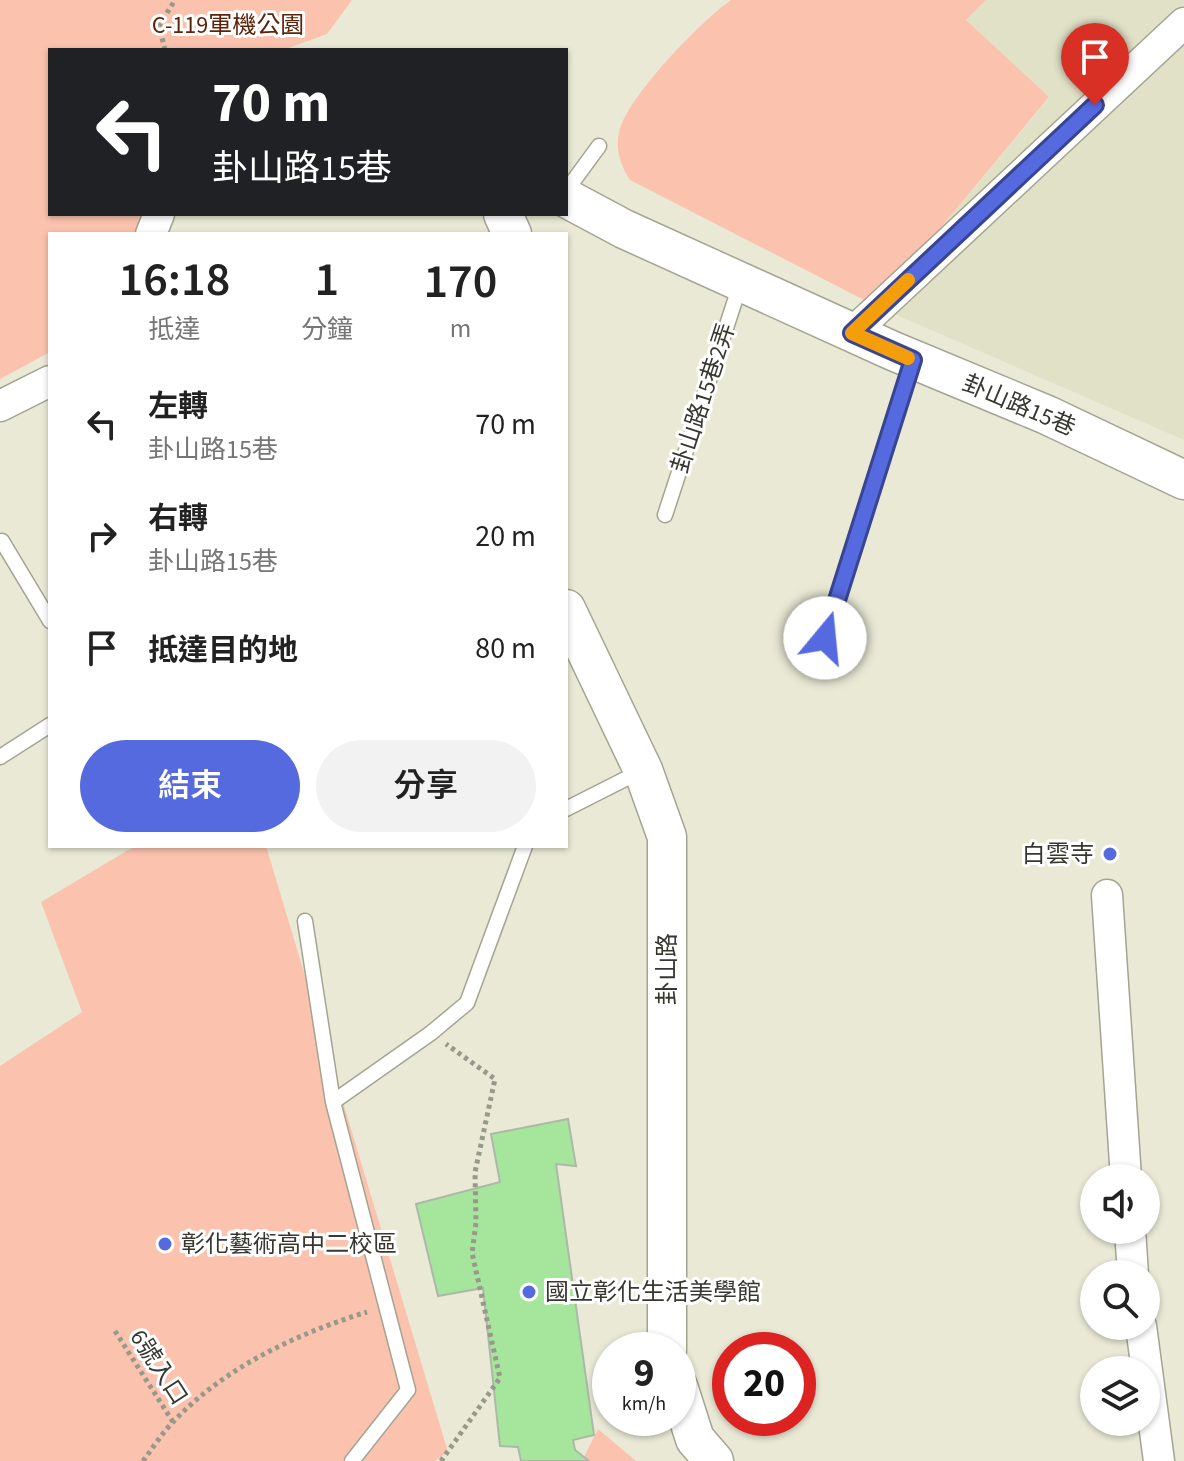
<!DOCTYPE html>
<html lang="zh-TW">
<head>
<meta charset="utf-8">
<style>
	:root { --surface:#fff; --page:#f2f2f2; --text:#222; --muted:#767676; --accent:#566ae0 }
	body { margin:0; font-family:"Source Sans 3","Noto Sans TC",sans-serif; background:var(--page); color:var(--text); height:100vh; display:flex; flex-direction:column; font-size:30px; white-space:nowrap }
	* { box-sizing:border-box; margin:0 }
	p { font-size:26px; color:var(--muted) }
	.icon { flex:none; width:44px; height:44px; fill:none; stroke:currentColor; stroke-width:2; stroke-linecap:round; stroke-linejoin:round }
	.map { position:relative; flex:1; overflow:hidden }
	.side { position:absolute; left:48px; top:232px; width:520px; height:616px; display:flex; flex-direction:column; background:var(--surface); border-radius:0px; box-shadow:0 2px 6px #0004 }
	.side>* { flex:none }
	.top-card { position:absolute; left:48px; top:48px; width:520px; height:168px; border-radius:0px; box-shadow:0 2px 6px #0004; background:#202124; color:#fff; overflow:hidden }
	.buttons { position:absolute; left:1080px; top:1164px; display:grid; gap:16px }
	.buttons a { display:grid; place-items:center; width:80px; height:80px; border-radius:50%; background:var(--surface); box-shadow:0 2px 6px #0004; font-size:40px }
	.speed { position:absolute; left:592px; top:1332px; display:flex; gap:16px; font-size:40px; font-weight:700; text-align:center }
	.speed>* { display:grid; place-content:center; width:104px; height:104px; border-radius:50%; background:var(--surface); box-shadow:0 2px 6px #0004; line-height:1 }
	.speed small { font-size:20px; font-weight:400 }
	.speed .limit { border:12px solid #d22; background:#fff; color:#111 }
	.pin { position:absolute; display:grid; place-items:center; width:68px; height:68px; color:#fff; margin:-82px -34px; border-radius:50% 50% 50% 0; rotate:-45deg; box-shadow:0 0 8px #0007 }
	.pin .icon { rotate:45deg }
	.me { position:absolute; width:88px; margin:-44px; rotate:17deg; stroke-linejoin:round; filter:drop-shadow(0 0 6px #0008) }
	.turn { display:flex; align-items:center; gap:28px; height:168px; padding:0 32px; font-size:36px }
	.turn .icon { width:104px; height:104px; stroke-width:2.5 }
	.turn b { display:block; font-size:56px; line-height:68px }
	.eta { display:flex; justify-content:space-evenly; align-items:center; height:136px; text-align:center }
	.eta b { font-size:48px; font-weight:600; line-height:56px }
	.primary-button { display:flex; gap:16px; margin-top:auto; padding:16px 32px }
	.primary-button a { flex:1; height:92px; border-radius:48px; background:var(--accent); color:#fff; font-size:32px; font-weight:600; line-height:92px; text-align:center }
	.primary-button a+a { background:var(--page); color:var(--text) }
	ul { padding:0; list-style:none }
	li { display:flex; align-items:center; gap:24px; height:112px; padding:0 32px }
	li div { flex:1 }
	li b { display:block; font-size:30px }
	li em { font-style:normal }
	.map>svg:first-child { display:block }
	.built { fill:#e0e1c6 }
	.green { fill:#fbc3ad }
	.building { fill:#a6e69c; stroke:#acb9a9; stroke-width:2 }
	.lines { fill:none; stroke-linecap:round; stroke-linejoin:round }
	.service-casing { stroke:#a4a492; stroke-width:17 }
	.minor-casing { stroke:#a4a492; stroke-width:33 }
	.tertiary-casing { stroke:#a4a492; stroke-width:41 }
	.path { stroke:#98988b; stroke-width:5; stroke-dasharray:4 4; stroke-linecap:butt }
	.service { stroke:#fff; stroke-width:14 }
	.minor { stroke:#fff; stroke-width:30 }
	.tertiary { stroke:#fff; stroke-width:38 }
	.route-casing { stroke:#384592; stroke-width:20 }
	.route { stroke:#566ae0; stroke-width:14 }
	.slow { stroke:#f59e0b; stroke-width:14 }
	.poi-dot { fill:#566ae0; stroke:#fff; stroke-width:3 }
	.labels { text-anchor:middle; stroke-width:6; stroke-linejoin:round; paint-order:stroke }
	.park-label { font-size:24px; fill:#5c240a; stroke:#fff }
	.street-label { font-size:24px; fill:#383831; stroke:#fff }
	.poi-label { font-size:24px; fill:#383831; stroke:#fff; text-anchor:start }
</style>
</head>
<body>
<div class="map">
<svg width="1184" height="1461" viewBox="0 0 1184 1461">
	<rect width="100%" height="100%" fill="#e9e9d6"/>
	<path class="built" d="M986,0H1184V440L876,306L1049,98L966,20Z"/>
	<path class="green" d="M0,0H352L327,34L283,50H50V214H144L133,234H50V352L0,379Z
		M731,0H986L966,20L1049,97L876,306L630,180C621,167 615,149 619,133C625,99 702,20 731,0Z
		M135,846H266L448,1452L435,1461H0V1066L82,1012L41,902Z
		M598,1429L636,1461H582Z"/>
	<path class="building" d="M568,1119L576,1166L556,1164L594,1435L573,1440L575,1450L589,1461H521L518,1447L500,1446L483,1288L438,1296L416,1204L500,1182L491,1134Z"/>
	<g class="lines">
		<defs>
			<path id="service" d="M566,191L599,146
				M665,515L741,282
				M0,543L2,541L50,621
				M825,638L912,360
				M0,757L50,725
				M566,809L641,771
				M305,921L333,1102L408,1390L352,1461
				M333,1102L431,1033L467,1003L525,846"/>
			<path id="minor" d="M151,234L159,214
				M852,333L1184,23
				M0,406L50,381
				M1107,895L1126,1178
				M1130,1230L1133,1274
				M1141,1326L1159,1461"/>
			<path id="tertiary" d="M566,198L624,229L893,351L1047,415L1184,480
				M503,214L512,234
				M566,609L643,770L667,837V1350
				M678,1386L695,1439L714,1461"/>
		</defs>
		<use href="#service" class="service-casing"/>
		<use href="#minor" class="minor-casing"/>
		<use href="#tertiary" class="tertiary-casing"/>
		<path class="path" d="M165,50L159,26L175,0
			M115,1331L173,1422
			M143,1461C153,1448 162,1433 173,1422C225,1367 296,1334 367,1312
			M441,1461L500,1378L472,1253L476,1223L475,1172L495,1079L446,1044"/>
		<use href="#service" class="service"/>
		<use href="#minor" class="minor"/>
		<use href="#tertiary" class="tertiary"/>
	</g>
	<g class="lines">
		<defs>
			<path id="route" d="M825,638L913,360L852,333L1095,105"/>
		</defs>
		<use href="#route" class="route-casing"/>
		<use href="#route" class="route"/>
		<path class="slow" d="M908,280L852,333L908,358"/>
	</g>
	<g class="poi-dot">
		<circle cx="1110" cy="854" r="8"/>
		<circle cx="165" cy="1244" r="8"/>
		<circle cx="529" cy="1292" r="8"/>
	</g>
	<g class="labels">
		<g class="park-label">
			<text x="228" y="33">C-119軍機公園</text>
		</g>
		<g class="street-label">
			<text transform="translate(703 398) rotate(-72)" y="8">卦山路15巷2弄</text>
			<text transform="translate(1019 405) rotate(23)" y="8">卦山路15巷</text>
			<text transform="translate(667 969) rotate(-90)" y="8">卦山路</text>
			<text transform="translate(159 1367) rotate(57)" y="8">6號入口</text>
		</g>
		<g class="poi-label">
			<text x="1094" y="862" text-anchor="end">白雲寺</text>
			<text x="181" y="1252">彰化藝術高中二校區</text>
			<text x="545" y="1300">國立彰化生活美學館</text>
		</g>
	</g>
</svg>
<div class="buttons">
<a><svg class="icon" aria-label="sound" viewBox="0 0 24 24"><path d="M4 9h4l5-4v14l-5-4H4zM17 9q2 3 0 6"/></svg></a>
<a><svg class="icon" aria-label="search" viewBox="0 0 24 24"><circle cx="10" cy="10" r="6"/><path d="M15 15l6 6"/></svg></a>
<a><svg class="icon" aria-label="layers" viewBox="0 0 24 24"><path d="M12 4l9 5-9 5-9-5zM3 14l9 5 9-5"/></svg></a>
</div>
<div class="speed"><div>9<small>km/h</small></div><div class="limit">20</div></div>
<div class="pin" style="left:1095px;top:105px;background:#d93025"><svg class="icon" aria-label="arrive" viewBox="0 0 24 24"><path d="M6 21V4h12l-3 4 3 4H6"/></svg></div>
<svg class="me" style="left:825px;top:638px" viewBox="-20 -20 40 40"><circle r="19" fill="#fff"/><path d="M0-13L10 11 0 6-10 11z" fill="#566ae0"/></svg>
<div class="top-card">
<div class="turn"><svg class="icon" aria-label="left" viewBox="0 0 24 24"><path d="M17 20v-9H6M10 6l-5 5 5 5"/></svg><div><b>70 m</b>卦山路15巷</div></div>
</div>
<section class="side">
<div class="eta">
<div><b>16:18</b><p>抵達</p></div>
<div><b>1</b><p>分鐘</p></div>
<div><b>170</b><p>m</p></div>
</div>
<ul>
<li><svg class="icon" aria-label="left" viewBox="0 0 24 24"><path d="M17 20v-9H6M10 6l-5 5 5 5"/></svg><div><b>左轉</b><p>卦山路15巷</p></div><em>70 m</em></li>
<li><svg class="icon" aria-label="right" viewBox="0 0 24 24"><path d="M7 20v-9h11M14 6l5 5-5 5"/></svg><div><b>右轉</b><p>卦山路15巷</p></div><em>20 m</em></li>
<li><svg class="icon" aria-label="arrive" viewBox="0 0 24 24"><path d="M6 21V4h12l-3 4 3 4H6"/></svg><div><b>抵達目的地</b></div><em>80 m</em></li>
</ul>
<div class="primary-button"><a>結束</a><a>分享</a></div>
</section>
</div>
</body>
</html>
